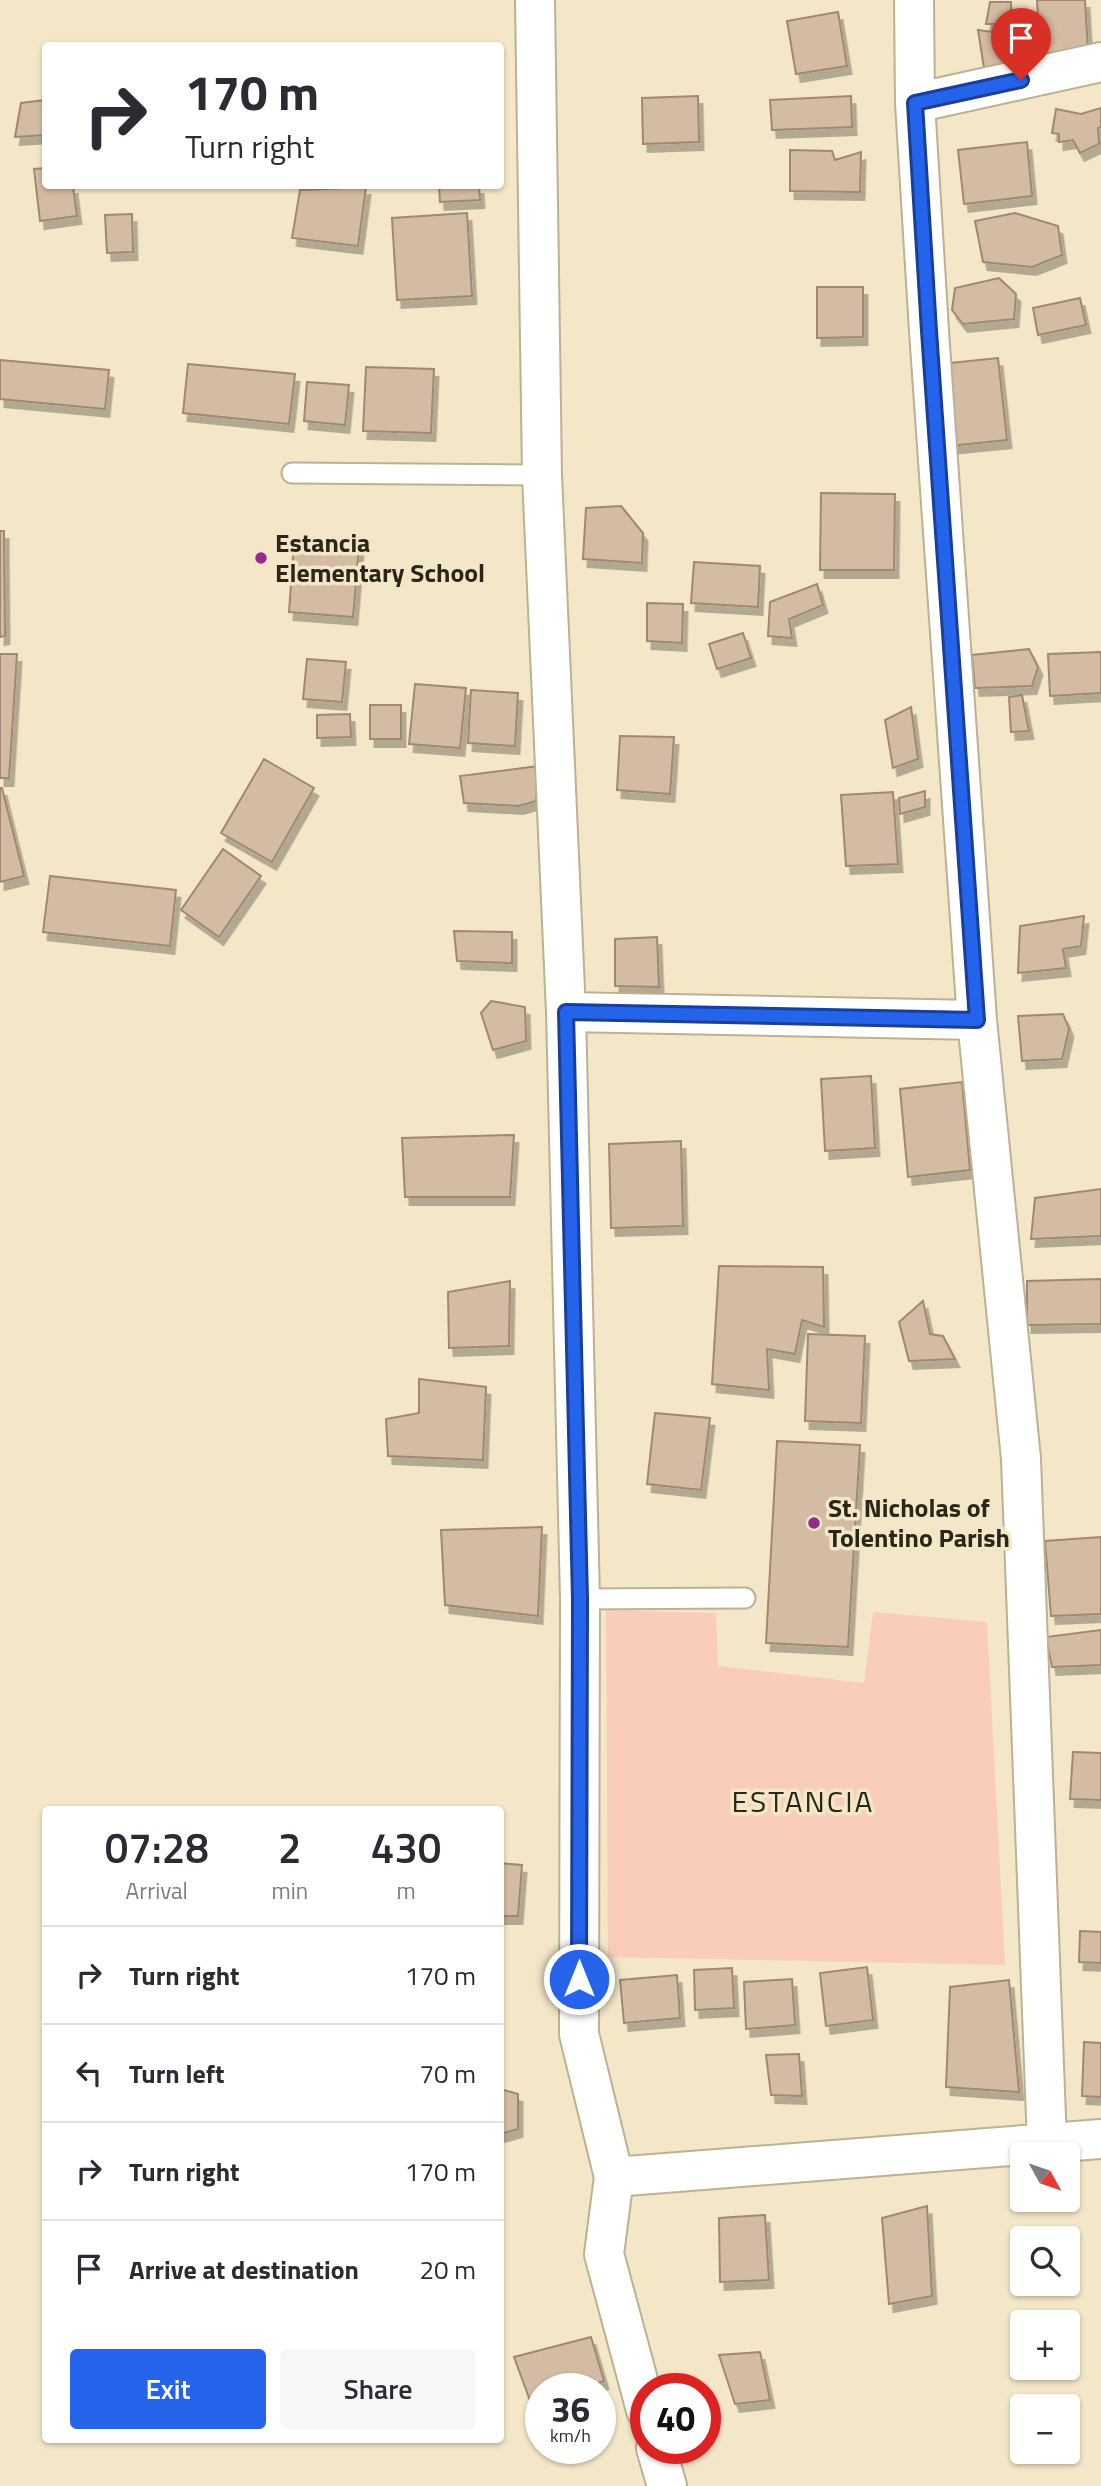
<!DOCTYPE html>
<html lang="en">
<head>
<meta charset="utf-8">
<style>
	:root { --surface:#fff; --page:#f7f7f7; --text:#2b2b33; --muted:#7c7c81; --line:#e1e1e2; --accent:#2563eb }
	body { margin:0; font-family:"Titillium Web",sans-serif; background:var(--page); color:var(--text); height:100vh; display:flex; flex-direction:column; font-size:26px; white-space:nowrap }
	* { box-sizing:border-box; margin:0 }
	p { font-size:23px; color:var(--muted) }
	.icon { flex:none; width:38px; height:38px; fill:none; stroke:currentColor; stroke-width:2; stroke-linecap:round; stroke-linejoin:round }
	.map { position:relative; flex:1; overflow:hidden }
	.side { position:absolute; left:42px; top:1806px; width:462px; height:637px; display:flex; flex-direction:column; background:var(--surface); border-radius:7px; box-shadow:0 2px 5px #0004 }
	.side>* { flex:none }
	.banner { position:absolute; left:42px; top:42px; width:462px; height:147px; border-radius:7px; box-shadow:0 2px 5px #0004; background:#fff; color:var(--text); overflow:hidden }
	.needle { width:46px; rotate:130deg }
	.tools { position:absolute; left:1010px; top:2142px; display:grid; gap:14px }
	.tools a { display:grid; place-items:center; width:70px; height:70px; border-radius:7px; background:var(--surface); box-shadow:0 2px 5px #0004; font-size:35px }
	.speed { position:absolute; left:525px; top:2373px; display:flex; gap:14px; font-size:35px; font-weight:700; text-align:center }
	.speed>* { display:grid; place-content:center; width:91px; height:91px; border-radius:50%; background:var(--surface); box-shadow:0 2px 5px #0004; line-height:1 }
	.speed small { font-size:18px; font-weight:400 }
	.speed .limit { border:10px solid #d22; background:#fff; color:#111 }
	.pin { position:absolute; display:grid; place-items:center; width:60px; height:60px; color:#fff; margin:-72px -30px; border-radius:50% 50% 50% 0; rotate:-45deg; box-shadow:0 0 7px #0007 }
	.pin .icon { rotate:45deg }
	.me { position:absolute; width:77px; margin:-38px; rotate:0deg; stroke-linejoin:round; filter:drop-shadow(0 0 5px #0008) }
	.turn { display:flex; align-items:center; gap:24px; height:147px; padding:0 28px; font-size:32px }
	.turn .icon { width:91px; height:91px; stroke-width:2.5 }
	.turn b { display:block; font-size:49px; line-height:60px }
	.eta { display:flex; justify-content:space-evenly; align-items:center; height:119px; text-align:center }
	.eta b { font-size:42px; font-weight:600; line-height:49px }
	.action { display:flex; gap:14px; margin-top:auto; padding:14px 28px }
	.action a { flex:1; height:80px; border-radius:7px; background:var(--accent); color:#fff; font-size:28px; font-weight:600; line-height:80px; text-align:center }
	.action a+a { background:var(--page); color:var(--text) }
	ul { padding:0; list-style:none }
	li { display:flex; align-items:center; gap:21px; height:98px; padding:0 28px; border-top:2px solid var(--line) }
	li div { flex:1 }
	li b { display:block; font-size:26px }
	li em { font-style:normal }
	.map>svg:first-child { display:block }
	.green { fill:#facdbb }
	.building { fill:#d4bca4; stroke:#a08872; stroke-width:2; filter:url(#shadow) }
	.lines { fill:none; stroke-linecap:round; stroke-linejoin:round }
	.service-casing { stroke:#bdb194; stroke-width:23 }
	.minor-casing { stroke:#bdb194; stroke-width:42 }
	.tertiary-casing { stroke:#bdb194; stroke-width:42 }
	.service { stroke:#fff; stroke-width:19 }
	.minor { stroke:#fff; stroke-width:38 }
	.tertiary { stroke:#fff; stroke-width:38 }
	.route-casing { stroke:#184099; stroke-width:18 }
	.route { stroke:#2563eb; stroke-width:12 }
	.poi-dot { fill:#972b8d; stroke:#f3e7c8; stroke-width:2.5 }
	.labels { text-anchor:middle; stroke-width:7; stroke-linejoin:round; paint-order:stroke }
	.poi-label { font-size:26px; font-weight:bold; fill:#2b261a; stroke:#f3e7c8; text-anchor:start }
	.quarter-label { font-size:30px; letter-spacing:2px; fill:#2b261a; stroke:#f3e7c8 }
</style>
</head>
<body>
<div class="map">
<svg width="1101" height="2486" viewBox="0 0 1101 2486">
	<defs>
		<filter id="shadow"><feDropShadow dx="4.5" dy="8" stdDeviation="0" flood-color="#0004"/></filter>
	</defs>
	<rect width="100%" height="100%" fill="#f3e7c8"/>
	<path class="green" d="M606,1610L716,1613L718,1666L864,1683L873,1612L987,1622L1005,1965L608,1957Z"/>
	<path class="building" d="M1037,0H1085L1088,52L1040,54Z
		M990,2H1011L1012,24H986Z
		M838,12L847,66L796,74L787,21Z
		M978,30L1014,35L1011,63L984,68Z
		M698,96L699,142L643,144L642,98Z
		M851,96L852,127L772,130L770,100Z
		M46,100V135L15,137L21,103Z
		M1101,108V127L1098,128L1099,144L1080,153L1073,140L1059,142V134L1052,133L1056,109L1081,114Z
		M1027,142L1032,196L964,204L958,150Z
		M790,150L832,151L835,160L861,152L860,192L790,191Z
		M46,168V186H73L77,216L40,221L34,169Z
		M439,186H479L480,200L440,202Z
		M366,187L358,246L292,238L300,190Z
		M467,213L472,296L397,300L392,218Z
		M1015,213L1058,226L1062,255L1032,267L983,262L975,221Z
		M132,214L133,252L107,253L105,215Z
		M999,278L1016,294L1014,319L963,324L952,310L955,288Z
		M817,287H863V337L817,338Z
		M1080,298L1086,325L1038,335L1033,308Z
		M998,358L1007,440L949,446L941,364Z
		M0,360L109,370L105,409L0,399Z
		M188,364L295,374L289,424L183,413Z
		M366,367L434,369L431,433L363,431Z
		M307,382L349,385L345,425L304,421Z
		M821,493L895,494L894,570H820Z
		M621,506L643,533L642,563L583,559L586,508Z
		M0,531H4L5,636L0,637Z
		M294,542L359,547L353,617L289,612Z
		M694,562L760,566L758,607L691,603Z
		M817,584L823,605L789,619L792,638L768,636L770,602Z
		M647,603L683,604L682,643L647,641Z
		M743,633L751,658L717,669L709,644Z
		M1029,649L1038,667L1032,686L975,688L972,655Z
		M1101,652V693L1050,696L1048,654Z
		M0,654H17L9,778H0Z
		M307,659L346,662L342,702L303,699Z
		M415,684L466,688L460,748L409,744Z
		M471,690L518,693L515,746L468,743Z
		M1022,695L1029,731L1011,732L1009,697Z
		M370,705H401V739H370Z
		M911,707L918,759L893,768L885,720Z
		M350,714L351,737L317,738V715Z
		M620,736L674,737L670,794L617,790Z
		M264,759L314,788L272,862L221,833Z
		M539,766L536,801L519,806L464,803L460,776Z
		M0,788H2L24,876L0,882Z
		M925,791V807L900,814L899,798Z
		M893,792L898,864L846,866L841,795Z
		M223,849L261,876L219,937L181,910Z
		M50,876L176,890L170,946L43,932Z
		M1084,916L1081,946L1063,949L1066,968L1018,973L1020,926Z
		M454,931L512,932V963L457,961Z
		M657,937L659,987L615,986V939Z
		M491,1001L525,1007L526,1041L493,1050L481,1013Z
		M1063,1014L1069,1029L1062,1059L1022,1061L1018,1016Z
		M871,1076L875,1148L825,1151L821,1079Z
		M962,1082L970,1170L908,1177L900,1089Z
		M514,1135L510,1197H405L402,1138Z
		M681,1141L683,1226L611,1228L609,1144Z
		M1101,1189V1236L1031,1239L1035,1198Z
		M719,1266L823,1267L824,1327L802,1320L795,1354L767,1349L769,1390L712,1384Z
		M1101,1279V1324L1027,1325V1281Z
		M510,1281L509,1346L449,1348L448,1292Z
		M923,1301L930,1334L943,1336L955,1359L909,1361L899,1322Z
		M808,1334L865,1336L861,1423L805,1421Z
		M419,1379L486,1387L483,1460L388,1456L386,1419L419,1413Z
		M655,1413L710,1418L701,1490L647,1484Z
		M777,1441L860,1445L848,1647L766,1643Z
		M542,1527L538,1616L445,1605L441,1530Z
		M1101,1537V1614L1051,1616L1045,1541Z
		M1101,1630V1665L1052,1667L1046,1637Z
		M1073,1752L1101,1753V1800L1070,1799Z
		M500,1863L522,1865L518,1916H500Z
		M1080,1931L1101,1932V1963L1079,1962Z
		M867,1967L873,2020L826,2026L820,1973Z
		M732,1968L734,2008L695,2010L694,1970Z
		M677,1975L680,2018L624,2023L620,1980Z
		M792,1979L795,2025L746,2029L744,1982Z
		M1009,1980L1019,2092L946,2087L950,1987Z
		M1084,2042L1101,2043V2097L1082,2096Z
		M799,2054L802,2096L771,2095L766,2055Z
		M500,2089L518,2094V2129L500,2134Z
		M927,2206L932,2296L889,2304L882,2218Z
		M765,2215L769,2280L720,2282L719,2218Z
		M591,2337L604,2381L581,2389H541V2403L532,2406L514,2357Z
		M760,2352L770,2400L735,2404L719,2355Z"/>
	<g class="lines">
		<defs>
			<path id="service" d="M292,473L542,475
				M580,1599L745,1598"/>
			<path id="minor" d="M914,0L915,103L929,331L977,1020L1021,1459L1047,2144
				M915,103L1101,62
				M566,1012L977,1020
				M614,2177L604,2254L646,2410
				M656,2448L667,2486"/>
			<path id="tertiary" d="M535,0L542,475L566,1012L580,1599L579,2034L614,2177L1101,2139"/>
		</defs>
		<use href="#service" class="service-casing"/>
		<use href="#minor" class="minor-casing"/>
		<use href="#tertiary" class="tertiary-casing"/>
		<use href="#service" class="service"/>
		<use href="#minor" class="minor"/>
		<use href="#tertiary" class="tertiary"/>
	</g>
	<g class="lines">
		<defs>
			<path id="route" d="M579,1979L580,1599L566,1012L977,1020L929,331L915,103L1021,80"/>
		</defs>
		<use href="#route" class="route-casing"/>
		<use href="#route" class="route"/>
	</g>
	<g class="poi-dot">
		<circle cx="261" cy="558" r="7"/>
		<circle cx="814" cy="1523" r="7"/>
	</g>
	<g class="labels">
		<g class="poi-label">
			<text x="275" y="552">Estancia<tspan x="275" dy="30">Elementary School</tspan></text>
			<text x="828" y="1517">St. Nicholas of<tspan x="828" dy="30">Tolentino Parish</tspan></text>
		</g>
		<g class="quarter-label">
			<text x="803" y="1812">ESTANCIA</text>
		</g>
	</g>
</svg>
<div class="tools">
<a><svg class="needle" viewBox="-14 -14 28 28"><path d="M0-13l5 13h-10z" fill="#e53935"/><path d="M0 13l5-13h-10z" fill="#7c7c81"/></svg></a>
<a><svg class="icon" aria-label="search" viewBox="0 0 24 24"><circle cx="10" cy="10" r="6"/><path d="M15 15l6 6"/></svg></a>
<a>+</a>
<a>−</a>
</div>
<div class="speed"><div>36<small>km/h</small></div><div class="limit">40</div></div>
<div class="pin" style="left:1021px;top:80px;background:#d93025"><svg class="icon" aria-label="arrive" viewBox="0 0 24 24"><path d="M6 21V4h12l-3 4 3 4H6"/></svg></div>
<svg class="me" style="left:579px;top:1979px" viewBox="-20 -20 40 40"><circle r="17" fill="#2563eb" stroke="#fff" stroke-width="3"/><path d="M0-11L8 9 0 5-8 9z" fill="#fff"/></svg>
<div class="banner">
<div class="turn"><svg class="icon" aria-label="right" viewBox="0 0 24 24"><path d="M7 20v-9h11M14 6l5 5-5 5"/></svg><div><b>170 m</b>Turn right</div></div>
</div>
<section class="side">
<div class="eta">
<div><b>07:28</b><p>Arrival</p></div>
<div><b>2</b><p>min</p></div>
<div><b>430</b><p>m</p></div>
</div>
<ul>
<li><svg class="icon" aria-label="right" viewBox="0 0 24 24"><path d="M7 20v-9h11M14 6l5 5-5 5"/></svg><div><b>Turn right</b></div><em>170 m</em></li>
<li><svg class="icon" aria-label="left" viewBox="0 0 24 24"><path d="M17 20v-9H6M10 6l-5 5 5 5"/></svg><div><b>Turn left</b></div><em>70 m</em></li>
<li><svg class="icon" aria-label="right" viewBox="0 0 24 24"><path d="M7 20v-9h11M14 6l5 5-5 5"/></svg><div><b>Turn right</b></div><em>170 m</em></li>
<li><svg class="icon" aria-label="arrive" viewBox="0 0 24 24"><path d="M6 21V4h12l-3 4 3 4H6"/></svg><div><b>Arrive at destination</b></div><em>20 m</em></li>
</ul>
<div class="action"><a>Exit</a><a>Share</a></div>
</section>
</div>
</body>
</html>
